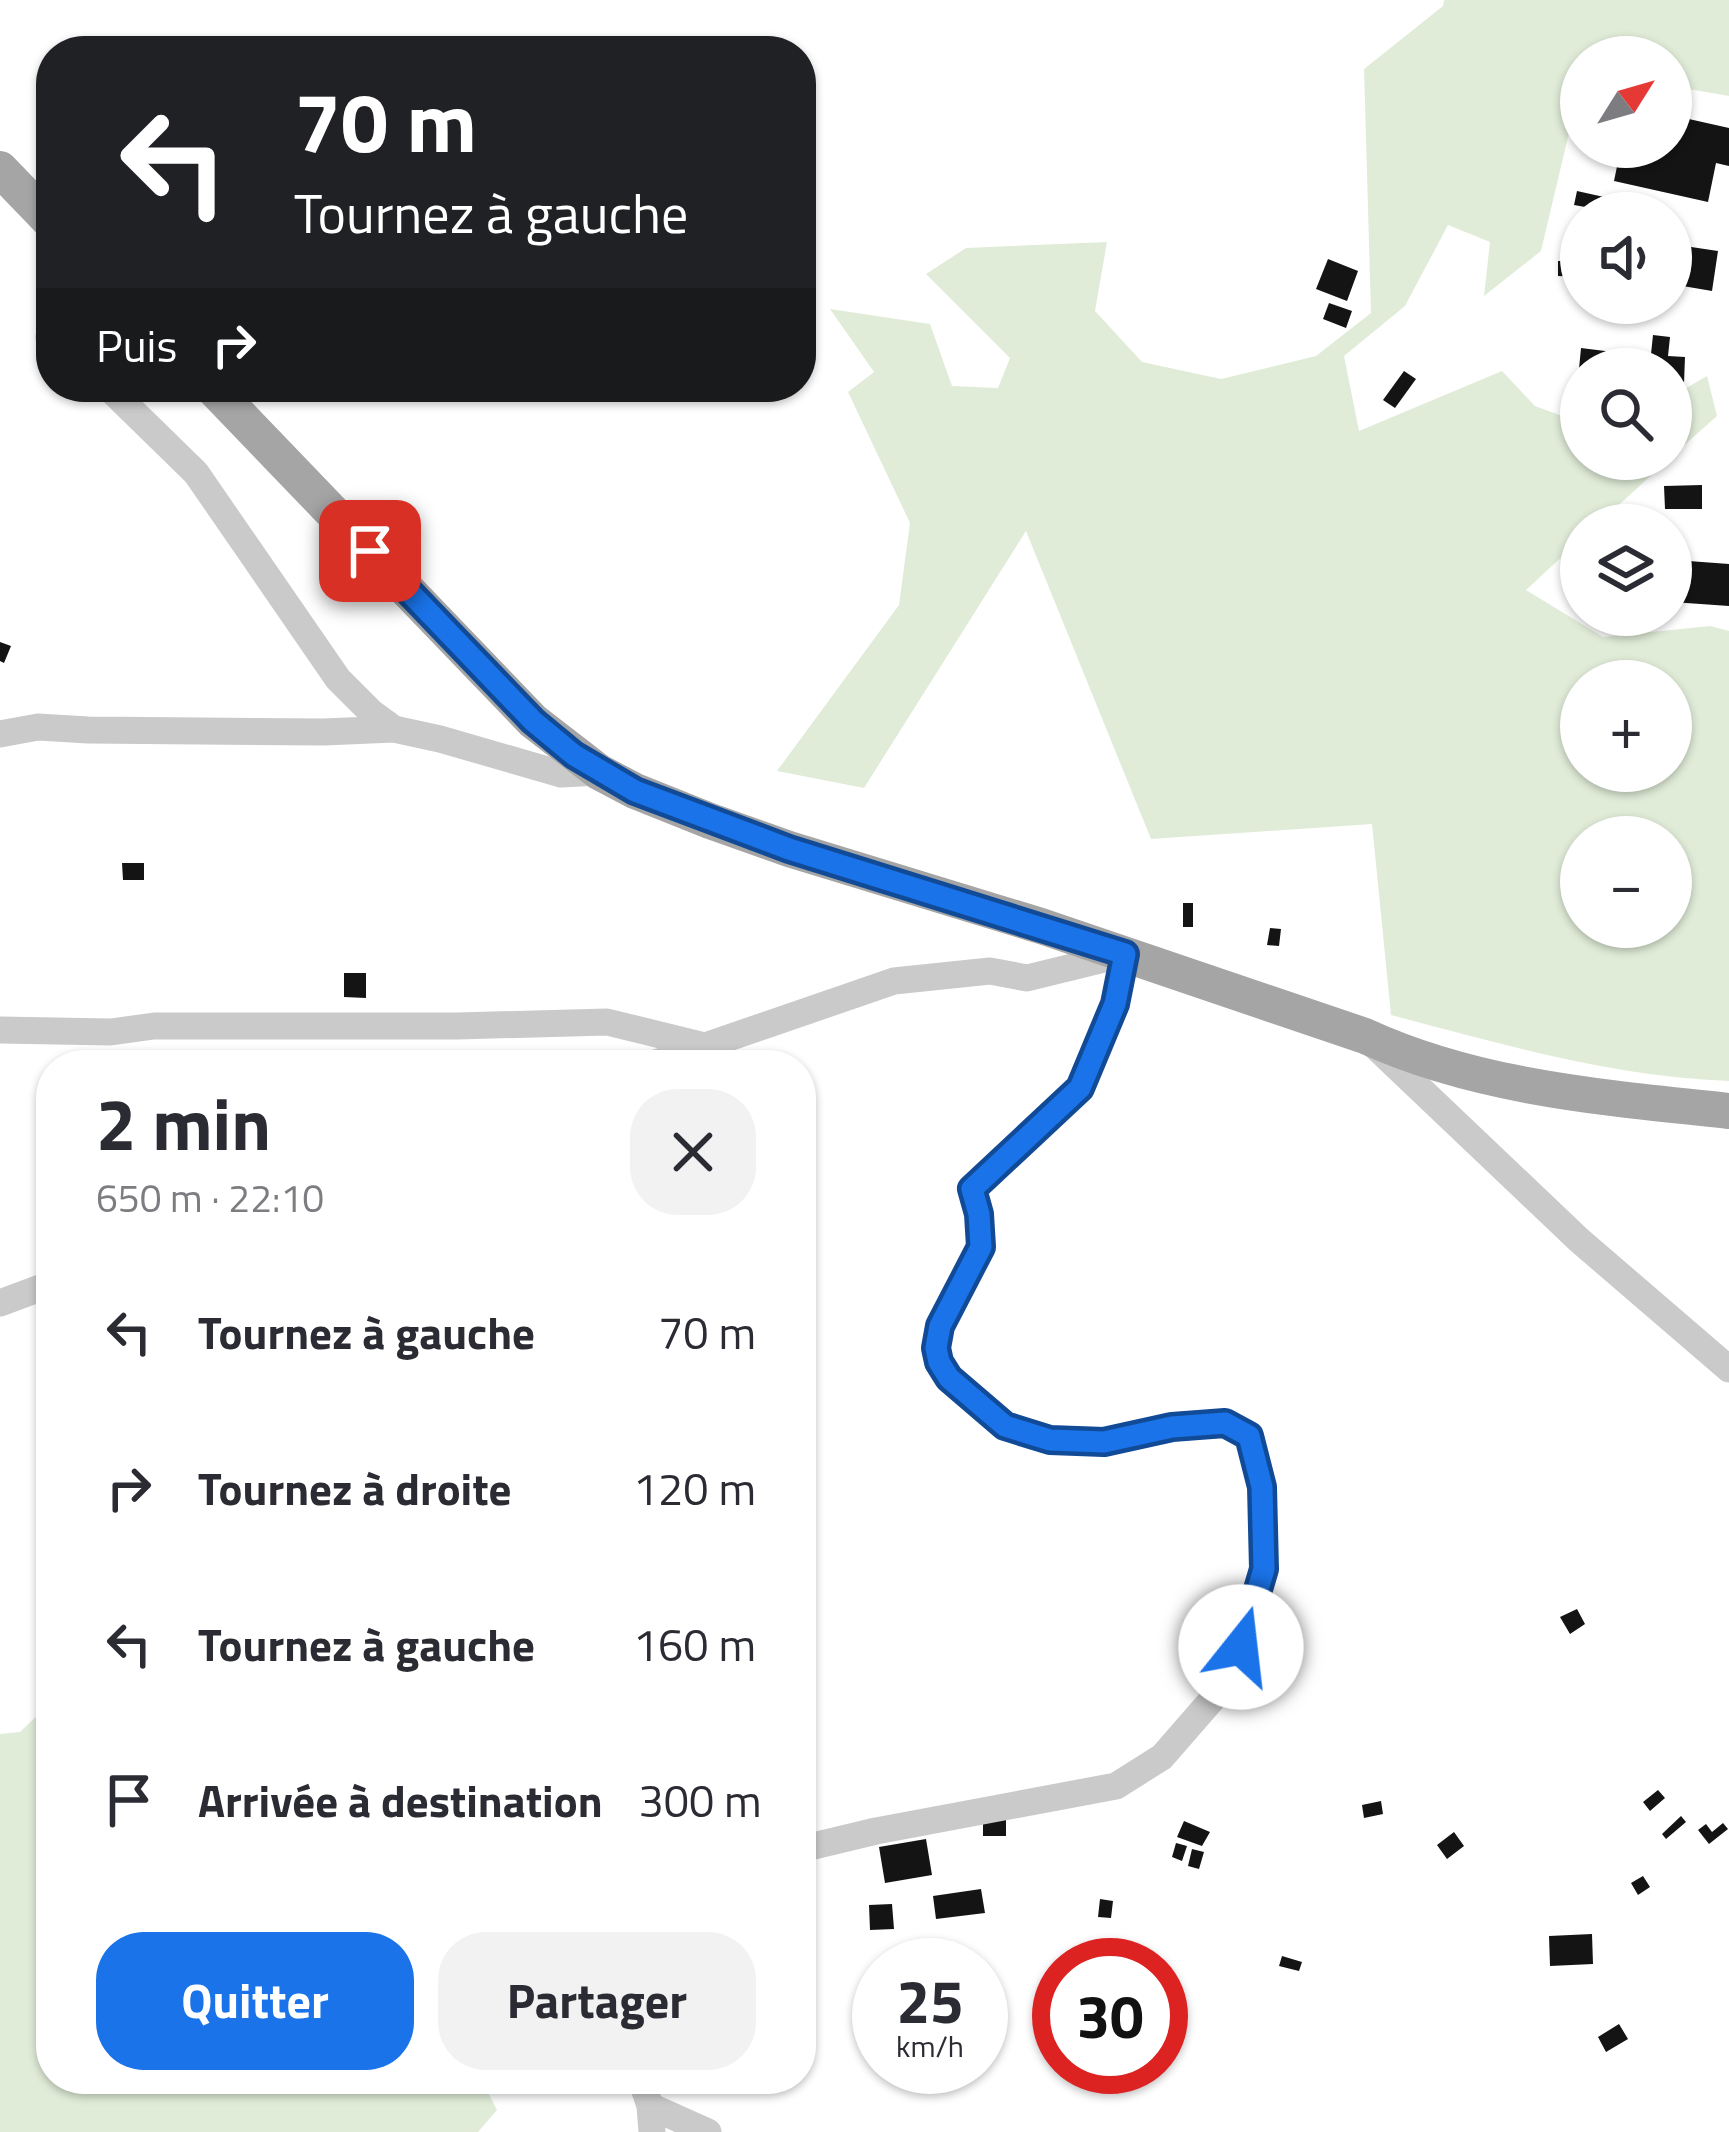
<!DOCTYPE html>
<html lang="fr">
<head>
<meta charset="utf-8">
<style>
	:root { --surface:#fff; --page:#f2f2f3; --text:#2b2b33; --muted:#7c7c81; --accent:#1a73e8 }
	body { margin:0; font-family:"Titillium Web",sans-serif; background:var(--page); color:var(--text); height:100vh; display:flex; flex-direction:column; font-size:45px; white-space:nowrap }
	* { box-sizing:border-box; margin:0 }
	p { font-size:39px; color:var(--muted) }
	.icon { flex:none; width:66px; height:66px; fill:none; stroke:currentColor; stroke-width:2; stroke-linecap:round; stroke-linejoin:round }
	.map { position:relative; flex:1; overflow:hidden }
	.details { position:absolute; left:36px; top:1050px; width:780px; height:1044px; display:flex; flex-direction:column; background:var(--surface); border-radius:48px; box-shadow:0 3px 9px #0004 }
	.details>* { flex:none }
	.guide { position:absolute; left:36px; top:36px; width:780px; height:366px; border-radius:48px; box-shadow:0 3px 9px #0004; background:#202124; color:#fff; overflow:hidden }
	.needle { width:78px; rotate:53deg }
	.buttons { position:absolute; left:1560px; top:36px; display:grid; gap:24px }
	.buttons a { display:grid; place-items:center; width:132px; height:132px; border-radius:50%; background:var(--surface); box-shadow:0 3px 9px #0004; font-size:60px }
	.speed { position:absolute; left:852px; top:1938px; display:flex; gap:24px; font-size:60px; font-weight:700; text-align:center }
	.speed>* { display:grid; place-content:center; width:156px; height:156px; border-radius:50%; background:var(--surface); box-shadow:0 3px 9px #0004; line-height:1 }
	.speed small { font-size:30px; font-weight:400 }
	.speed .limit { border:18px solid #d22; background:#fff; color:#111 }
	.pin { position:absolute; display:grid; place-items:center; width:102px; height:102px; color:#fff; margin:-51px; border-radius:24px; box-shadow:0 6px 18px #0006 }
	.me { position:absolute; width:132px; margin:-66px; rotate:16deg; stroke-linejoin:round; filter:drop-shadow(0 0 9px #0008) }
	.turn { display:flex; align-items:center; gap:42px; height:252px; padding:0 60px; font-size:54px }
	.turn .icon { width:156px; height:156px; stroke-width:2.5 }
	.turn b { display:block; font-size:84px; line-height:102px }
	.then { display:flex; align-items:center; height:114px; padding:0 60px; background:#0003; gap:24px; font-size:45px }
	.round { display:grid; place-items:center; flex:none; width:126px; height:126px; border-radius:48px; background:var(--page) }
	.head { display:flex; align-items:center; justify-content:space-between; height:204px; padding:0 60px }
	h1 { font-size:72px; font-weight:700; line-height:90px }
	.primary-button { display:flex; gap:24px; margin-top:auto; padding:24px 60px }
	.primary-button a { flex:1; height:138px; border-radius:48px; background:var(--accent); color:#fff; font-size:48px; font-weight:700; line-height:138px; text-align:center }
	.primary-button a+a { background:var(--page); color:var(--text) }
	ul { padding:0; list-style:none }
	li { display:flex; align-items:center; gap:36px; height:156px; padding:0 60px }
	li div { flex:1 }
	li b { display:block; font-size:45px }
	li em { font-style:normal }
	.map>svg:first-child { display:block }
	.green { fill:#e0ecd8; fill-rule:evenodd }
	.building { fill:#141414 }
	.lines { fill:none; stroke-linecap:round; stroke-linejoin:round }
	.minor { stroke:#cacaca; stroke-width:27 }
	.major { stroke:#a5a5a5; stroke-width:36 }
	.route-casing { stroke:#114b97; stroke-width:30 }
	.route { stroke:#1a73e8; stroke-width:21 }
</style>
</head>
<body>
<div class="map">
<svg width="1729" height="2132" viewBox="0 0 1729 2132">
	<rect width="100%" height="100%" fill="#fff"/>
	<path class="green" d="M1444,0H1729V96L1671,86V57H1581V82L1541,251L1484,296L1490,242L1448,225L1405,306L1344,356L1359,431L1502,371L1535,406L1581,423V459H1669L1597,525H1581V539L1526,590L1603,637L1710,626L1729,631V1081C1614,1077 1501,1044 1391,1015L1372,824L1151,839L1026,531L864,788L777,771L899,605L910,523L848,392L874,372L830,309L930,324L952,386L998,388L1010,358L926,274L966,248L1107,242L1095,311L1142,362L1221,379L1316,356L1371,313L1364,69L1443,6ZM1581,681H1671V771H1581ZM1581,837H1671V927H1581Z
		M1707,376L1717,416L1671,457V397Z
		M51,1702V2079H481L497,2110L478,2132H0V1734L20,1732Z"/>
	<path class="building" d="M1671,115L1729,128V166L1716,163L1708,202L1614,181L1621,147H1671Z
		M1577,191L1604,197L1602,210L1574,205Z
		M1671,244L1718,251L1712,291L1671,284Z
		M1328,259L1358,271L1347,301L1316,289Z
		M1558,261H1581V277L1558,276Z
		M1329,303L1352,311L1346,328L1323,319Z
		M1653,335L1670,337L1668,356L1685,357L1684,383L1671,382V369H1629L1631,353L1651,354Z
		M1581,348L1629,354L1627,369H1579Z
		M1404,371L1416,379L1395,408L1383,400Z
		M1702,485V509H1665L1664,486Z
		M1675,560L1729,564V606L1672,602Z
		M0,642L11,646L4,663L0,661Z
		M122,863H144V880H123Z
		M1183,903H1193V927H1183Z
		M1270,928L1281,929L1279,946L1267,945Z
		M344,973H366V998L344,997Z
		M1577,1609L1585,1624L1570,1634L1560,1617Z
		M1658,1790L1665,1798L1650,1811L1643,1802Z
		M1381,1801L1383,1814L1364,1818L1362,1805Z
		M1681,1816L1686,1822L1666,1839L1662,1834Z
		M983,1817L1006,1818V1836H983Z
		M1184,1821L1210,1832L1202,1846L1177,1837Z
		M1723,1823L1728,1829L1709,1844L1698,1830L1706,1824L1712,1832Z
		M1454,1832L1464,1846L1447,1859L1437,1845Z
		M926,1839L932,1875L885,1883L879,1847Z
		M1176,1843L1187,1846L1182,1861L1172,1857Z
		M1192,1849L1204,1852L1199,1869L1188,1866Z
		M1643,1876L1650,1887L1638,1895L1631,1883Z
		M981,1889L985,1913L936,1919L933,1896Z
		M1100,1899L1113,1901L1111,1918L1098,1917Z
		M892,1904L894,1929L870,1930L869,1905Z
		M1592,1934L1593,1964L1550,1966L1549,1936Z
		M1282,1956L1302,1962L1299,1971L1279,1966Z
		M1619,2024L1628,2039L1606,2052L1598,2037Z"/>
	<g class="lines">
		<path class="minor" d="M49,337L51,338
			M108,387L196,473L338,679L372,713L394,729L440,739L561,774L599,772
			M0,734L38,727L88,730L324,732L394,729
			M0,1030L111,1032L154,1026H457L607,1022L705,1046
			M1376,1047L1579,1240L1729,1369
			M650,1065L894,981L990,971L1027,978L1125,954L1115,1003L1080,1088L972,1189L979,1213L981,1247L940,1326L936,1348L939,1362L949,1378L1005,1426L1050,1440L1104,1443L1171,1427L1225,1423L1248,1436L1262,1487L1264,1569L1241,1647L1216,1695L1162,1757L1116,1786L876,1831L801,1849
			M0,1303L51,1284
			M641,2079L650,2106L652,2132
			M650,2106L708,2132"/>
		<path class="major" d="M0,169L51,222
			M212,387L533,721L599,772L635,791L710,821L789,849L1041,926L1365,1036C1478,1088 1607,1098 1729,1111"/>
	</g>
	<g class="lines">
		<defs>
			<path id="route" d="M370,551L533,721L574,755L635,791L789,849L1125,954L1115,1004L1080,1088L972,1189L979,1214L981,1247L940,1326L936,1348L939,1362L949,1378L1005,1426L1050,1440L1104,1442L1172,1427L1225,1423L1249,1436L1262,1487L1264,1569L1241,1647"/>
		</defs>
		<use href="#route" class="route-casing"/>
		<use href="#route" class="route"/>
	</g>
</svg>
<div class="buttons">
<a><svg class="needle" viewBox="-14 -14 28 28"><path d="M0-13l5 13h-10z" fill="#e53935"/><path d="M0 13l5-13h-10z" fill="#7c7c81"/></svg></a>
<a><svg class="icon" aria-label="sound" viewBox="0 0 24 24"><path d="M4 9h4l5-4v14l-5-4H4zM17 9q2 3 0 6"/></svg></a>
<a><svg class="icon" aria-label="search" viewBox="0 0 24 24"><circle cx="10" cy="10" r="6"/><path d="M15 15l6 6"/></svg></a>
<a><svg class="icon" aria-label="layers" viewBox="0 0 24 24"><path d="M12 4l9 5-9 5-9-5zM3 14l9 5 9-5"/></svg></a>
<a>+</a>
<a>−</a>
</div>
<div class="speed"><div>25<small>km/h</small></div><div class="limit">30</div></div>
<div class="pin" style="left:370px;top:551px;background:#d93025"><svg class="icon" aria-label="arrive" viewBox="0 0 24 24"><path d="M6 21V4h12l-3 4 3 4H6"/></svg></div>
<svg class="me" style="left:1241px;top:1647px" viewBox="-20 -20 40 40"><circle r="19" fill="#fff"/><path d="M0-13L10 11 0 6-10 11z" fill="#1a73e8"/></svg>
<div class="guide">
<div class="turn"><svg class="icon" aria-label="left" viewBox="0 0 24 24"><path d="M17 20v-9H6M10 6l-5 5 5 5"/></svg><div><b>70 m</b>Tournez à gauche</div></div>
<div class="then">Puis<svg class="icon" aria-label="right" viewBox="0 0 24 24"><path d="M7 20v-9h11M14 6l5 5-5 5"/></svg></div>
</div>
<section class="details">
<div class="head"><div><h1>2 min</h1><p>650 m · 22:10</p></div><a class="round"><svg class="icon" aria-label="close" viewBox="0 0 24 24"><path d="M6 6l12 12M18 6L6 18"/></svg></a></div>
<ul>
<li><svg class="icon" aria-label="left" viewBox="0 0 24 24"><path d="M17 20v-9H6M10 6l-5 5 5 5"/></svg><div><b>Tournez à gauche</b></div><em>70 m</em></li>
<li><svg class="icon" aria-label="right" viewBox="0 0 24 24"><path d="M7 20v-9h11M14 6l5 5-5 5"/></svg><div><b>Tournez à droite</b></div><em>120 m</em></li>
<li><svg class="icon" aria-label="left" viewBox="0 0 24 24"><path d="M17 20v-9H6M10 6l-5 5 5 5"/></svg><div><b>Tournez à gauche</b></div><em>160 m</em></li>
<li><svg class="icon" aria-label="arrive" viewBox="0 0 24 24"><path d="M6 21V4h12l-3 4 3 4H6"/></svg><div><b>Arrivée à destination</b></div><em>300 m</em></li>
</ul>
<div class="primary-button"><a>Quitter</a><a>Partager</a></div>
</section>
</div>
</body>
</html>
